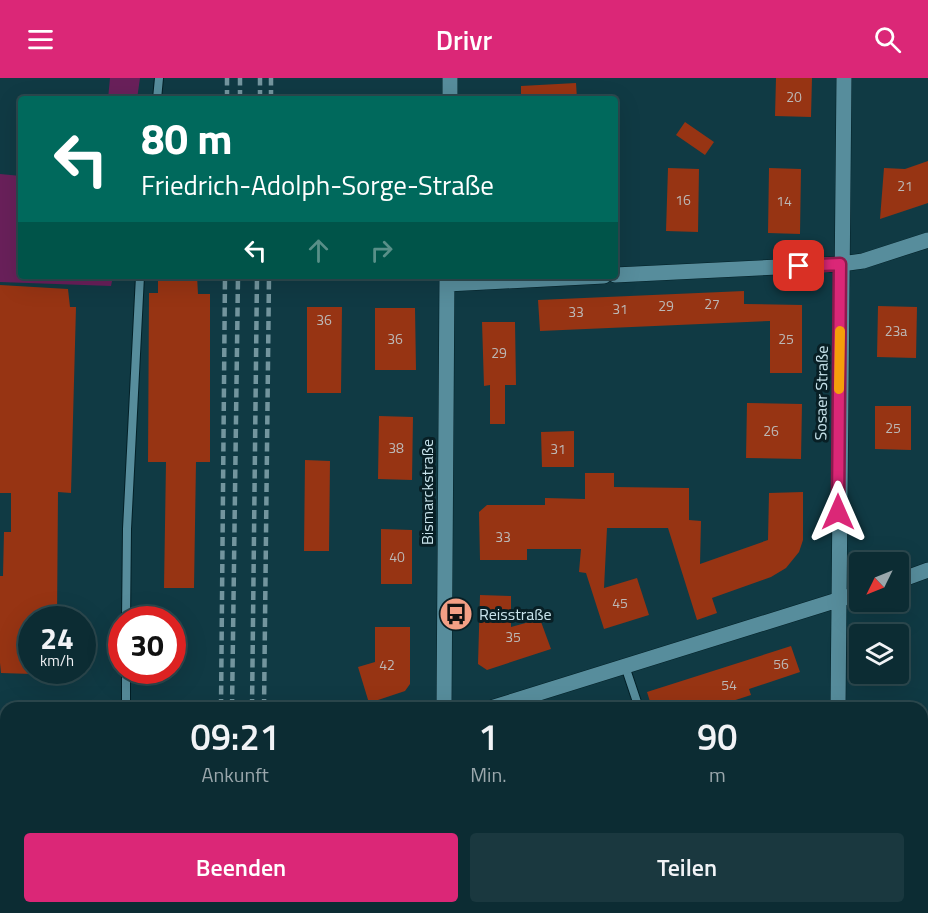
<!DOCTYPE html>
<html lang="de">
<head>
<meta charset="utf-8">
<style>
	:root { --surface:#0c2c33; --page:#1a383f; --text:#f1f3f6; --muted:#9aa7ac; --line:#2c484e; --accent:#db2777 }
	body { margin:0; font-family:"Titillium Web",sans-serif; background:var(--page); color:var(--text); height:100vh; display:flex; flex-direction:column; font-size:22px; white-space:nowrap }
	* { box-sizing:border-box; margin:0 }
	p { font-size:20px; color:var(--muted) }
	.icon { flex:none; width:33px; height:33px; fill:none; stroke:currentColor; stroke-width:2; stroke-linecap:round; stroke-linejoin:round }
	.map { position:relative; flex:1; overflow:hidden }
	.side { position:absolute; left:0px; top:624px; width:928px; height:212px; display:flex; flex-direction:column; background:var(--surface); border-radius:18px 18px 0 0; box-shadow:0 6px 24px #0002,0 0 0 2px var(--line) }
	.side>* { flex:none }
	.guide { position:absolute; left:18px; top:18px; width:600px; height:183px; border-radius:6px; box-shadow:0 6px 24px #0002,0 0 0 2px var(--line); background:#00695c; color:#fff; overflow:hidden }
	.needle { width:39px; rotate:227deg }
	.buttons { position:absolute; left:849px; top:474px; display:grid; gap:12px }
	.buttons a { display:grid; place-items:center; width:60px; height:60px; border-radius:6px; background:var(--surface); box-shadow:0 6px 24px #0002,0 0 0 2px var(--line); font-size:30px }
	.speed { position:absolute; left:18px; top:528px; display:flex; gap:12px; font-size:30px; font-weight:700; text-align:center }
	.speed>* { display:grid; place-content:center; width:78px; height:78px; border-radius:50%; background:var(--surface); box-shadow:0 6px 24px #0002,0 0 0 2px var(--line); line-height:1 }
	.speed small { font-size:15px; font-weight:400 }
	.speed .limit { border:9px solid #d22; background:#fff; color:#111 }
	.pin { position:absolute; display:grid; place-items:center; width:51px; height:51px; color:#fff; margin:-26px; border-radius:12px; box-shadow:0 3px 9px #0006 }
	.me { position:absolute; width:66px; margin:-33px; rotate:0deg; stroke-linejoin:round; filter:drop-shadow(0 0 4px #0008) }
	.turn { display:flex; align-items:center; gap:21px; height:126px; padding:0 24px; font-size:27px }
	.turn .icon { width:78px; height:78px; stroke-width:2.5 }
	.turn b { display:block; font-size:42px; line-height:51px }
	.lanes { display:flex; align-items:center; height:57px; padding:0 24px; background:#0003; justify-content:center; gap:30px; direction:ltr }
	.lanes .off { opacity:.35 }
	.eta { display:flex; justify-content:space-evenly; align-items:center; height:102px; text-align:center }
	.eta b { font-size:36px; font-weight:600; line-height:42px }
	.button { display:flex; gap:12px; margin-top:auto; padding:12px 24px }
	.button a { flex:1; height:69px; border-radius:6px; background:var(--accent); color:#fff; font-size:24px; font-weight:600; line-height:69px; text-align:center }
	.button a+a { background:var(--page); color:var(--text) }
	header { display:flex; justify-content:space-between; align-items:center; height:78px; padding:0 24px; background:var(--accent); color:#fff; font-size:27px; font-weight:600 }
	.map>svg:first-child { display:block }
	.green { fill:#69205a }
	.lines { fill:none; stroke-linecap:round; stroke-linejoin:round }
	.stream { stroke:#4a4485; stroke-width:6 }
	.building { fill:#973413 }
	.lane-casing { stroke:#032027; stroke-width:10 }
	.street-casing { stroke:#032027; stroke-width:16 }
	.lane { stroke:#578d9c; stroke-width:8 }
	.street { stroke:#578d9c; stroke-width:15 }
	.rail { stroke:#73959e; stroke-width:4.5; stroke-dasharray:9 4.5; stroke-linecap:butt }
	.route-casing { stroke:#8e194d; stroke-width:15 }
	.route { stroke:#db2777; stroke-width:10 }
	.slow { stroke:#f59e0b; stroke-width:10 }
	.labels { text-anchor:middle; stroke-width:6; stroke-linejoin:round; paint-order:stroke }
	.number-label { font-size:14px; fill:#bcb8b6 }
	.street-label { font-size:16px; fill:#c9e4ec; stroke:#081f25 }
	.poi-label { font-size:16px; fill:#c9e4ec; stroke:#081f25; text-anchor:start }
</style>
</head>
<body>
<header><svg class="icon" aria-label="menu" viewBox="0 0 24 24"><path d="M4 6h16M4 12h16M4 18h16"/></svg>Drivr<svg class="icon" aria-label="search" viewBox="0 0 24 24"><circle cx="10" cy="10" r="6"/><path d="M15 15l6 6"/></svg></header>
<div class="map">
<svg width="928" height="835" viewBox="0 0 928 835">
	<rect width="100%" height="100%" fill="#103a44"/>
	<path class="green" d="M110,0H140L137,21H108Z
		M0,96L21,98V198H113L111,208L0,204Z"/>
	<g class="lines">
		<path class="stream" d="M922,693L928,690
			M711,835L716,830"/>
	</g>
	<path class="building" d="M776,0H812L811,39L775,38Z
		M576,5L577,21H521V8Z
		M685,44L714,64L705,77L676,57Z
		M928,83V125L880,141L884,90L905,91Z
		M668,90L699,91L698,154L666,153Z
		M769,90L801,91L800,156L768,155Z
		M158,198H197L198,216H210V384H196L194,510H164L166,384H148L149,215H158Z
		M0,207L68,211L70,229H76L71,415L58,414L57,542H32V596L1,595L0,585V498H3L4,454H11V415H0Z
		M744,213V226L802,227V295H770V243L540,253L538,222Z
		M878,228L917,229L916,280L877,279Z
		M307,229H342L341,315H307Z
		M375,230H415L416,292H375Z
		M482,244H515L516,307H505V346H490V307L484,308Z
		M747,325L802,326L801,381L746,380Z
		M875,328H911V372L875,371Z
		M379,338L413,339L412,402L378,401Z
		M574,353V389H542L541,354Z
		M305,382L330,383L329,473H304Z
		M585,395H614V409L689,410V442L701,443L700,486L768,462L769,415L803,414V462L799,474L786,490L771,499L712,520L717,535L697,542L668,450H607L604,510L637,500L649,537L604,551L586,495L579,494L581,471H527V482H480L479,434L487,427H545V420L585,421Z
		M381,451L412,452V506H381Z
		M480,517L511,518V549L540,541L551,571L487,592L478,586Z
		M375,549H410V606L405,613L369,625L358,589L375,584Z
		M791,568L800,594L749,611L751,617L711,630H652L647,614Z"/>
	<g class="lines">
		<defs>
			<path id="lane" d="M157,21L159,0
				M126,542L127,451L140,198
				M625,588L639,630
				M126,630V592
				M647,835V830"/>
			<path id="street" d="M450,21V0
				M615,197L841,186L863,183L928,162
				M447,206L604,198
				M898,503L928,492
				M444,630L447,198
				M491,630L860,515
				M838,630L844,0
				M0,768L6,766
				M445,830V835
				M838,830V835"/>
		</defs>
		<use href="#lane" class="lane-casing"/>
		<use href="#street" class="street-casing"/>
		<use href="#lane" class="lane"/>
		<use href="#street" class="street"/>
		<path class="rail" d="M227,21V0
			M240,21V0
			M260,21V0
			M271,21V0
			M221,630L225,198
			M232,630L238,198
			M252,630L257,198
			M264,630L269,198
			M218,835V830
			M230,835V830
			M248,835V830
			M261,835V830"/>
	</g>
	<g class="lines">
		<defs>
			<path id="route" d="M799,188L840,186L838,434"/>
		</defs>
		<use href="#route" class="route-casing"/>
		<use href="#route" class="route"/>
		<path class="slow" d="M839,311L840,253"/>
	</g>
	<defs>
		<symbol id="bus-disc" viewBox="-11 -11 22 22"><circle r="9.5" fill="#f39f85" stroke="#081f25"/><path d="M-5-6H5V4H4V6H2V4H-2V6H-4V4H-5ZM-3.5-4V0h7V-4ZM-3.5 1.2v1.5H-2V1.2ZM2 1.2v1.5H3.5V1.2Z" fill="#111"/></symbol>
	</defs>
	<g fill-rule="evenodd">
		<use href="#bus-disc" x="437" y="517" width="38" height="38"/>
	</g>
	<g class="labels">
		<g class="number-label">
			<text x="794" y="24">20</text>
			<text x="905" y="113">21</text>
			<text x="683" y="127">16</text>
			<text x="784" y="128">14</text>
			<text x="712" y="231">27</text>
			<text x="666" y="233">29</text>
			<text x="620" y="236">31</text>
			<text x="576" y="239">33</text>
			<text x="324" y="247">36</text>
			<text x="896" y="258">23a</text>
			<text x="395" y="266">36</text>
			<text x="786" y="266">25</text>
			<text x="499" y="280">29</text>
			<text x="893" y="355">25</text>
			<text x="771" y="358">26</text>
			<text x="396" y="375">38</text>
			<text x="558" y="376">31</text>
			<text x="503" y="464">33</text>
			<text x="397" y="484">40</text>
			<text x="620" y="530">45</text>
			<text x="513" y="564">35</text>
			<text x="781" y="591">56</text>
			<text x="387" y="592">42</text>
			<text x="729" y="612">54</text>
		</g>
		<g class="street-label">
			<text transform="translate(821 315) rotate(-89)" y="6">Sosaer Straße</text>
			<text transform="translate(427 414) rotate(-90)" y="6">Bismarckstraße</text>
		</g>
		<g class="poi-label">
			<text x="479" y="542">Reisstraße</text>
		</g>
	</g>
</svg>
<div class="buttons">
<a><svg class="needle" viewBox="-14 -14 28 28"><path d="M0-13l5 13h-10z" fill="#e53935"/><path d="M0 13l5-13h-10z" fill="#9aa7ac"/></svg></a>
<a><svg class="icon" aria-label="layers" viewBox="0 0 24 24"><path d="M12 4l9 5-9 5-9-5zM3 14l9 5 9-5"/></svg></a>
</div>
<div class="speed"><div>24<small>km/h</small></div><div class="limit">30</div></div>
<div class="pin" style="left:799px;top:188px;background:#d93025"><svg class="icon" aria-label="arrive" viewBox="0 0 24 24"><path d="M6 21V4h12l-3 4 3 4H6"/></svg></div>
<svg class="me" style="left:838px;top:434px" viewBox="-20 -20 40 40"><path d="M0-17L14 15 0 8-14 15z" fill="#db2777" stroke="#fff" stroke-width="4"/></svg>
<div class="guide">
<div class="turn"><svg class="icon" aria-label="left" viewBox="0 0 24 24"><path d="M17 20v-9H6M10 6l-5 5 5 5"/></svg><div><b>80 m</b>Friedrich-Adolph-Sorge-Straße</div></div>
<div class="lanes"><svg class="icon" aria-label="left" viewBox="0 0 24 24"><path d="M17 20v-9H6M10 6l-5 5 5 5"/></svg><svg class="icon off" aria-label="ahead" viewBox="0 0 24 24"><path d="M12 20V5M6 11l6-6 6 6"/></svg><svg class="icon off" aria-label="right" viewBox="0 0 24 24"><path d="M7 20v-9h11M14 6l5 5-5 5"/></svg></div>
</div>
<section class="side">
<div class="eta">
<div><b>09:21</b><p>Ankunft</p></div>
<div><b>1</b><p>Min.</p></div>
<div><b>90</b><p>m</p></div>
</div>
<div class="button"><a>Beenden</a><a>Teilen</a></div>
</section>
</div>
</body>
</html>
